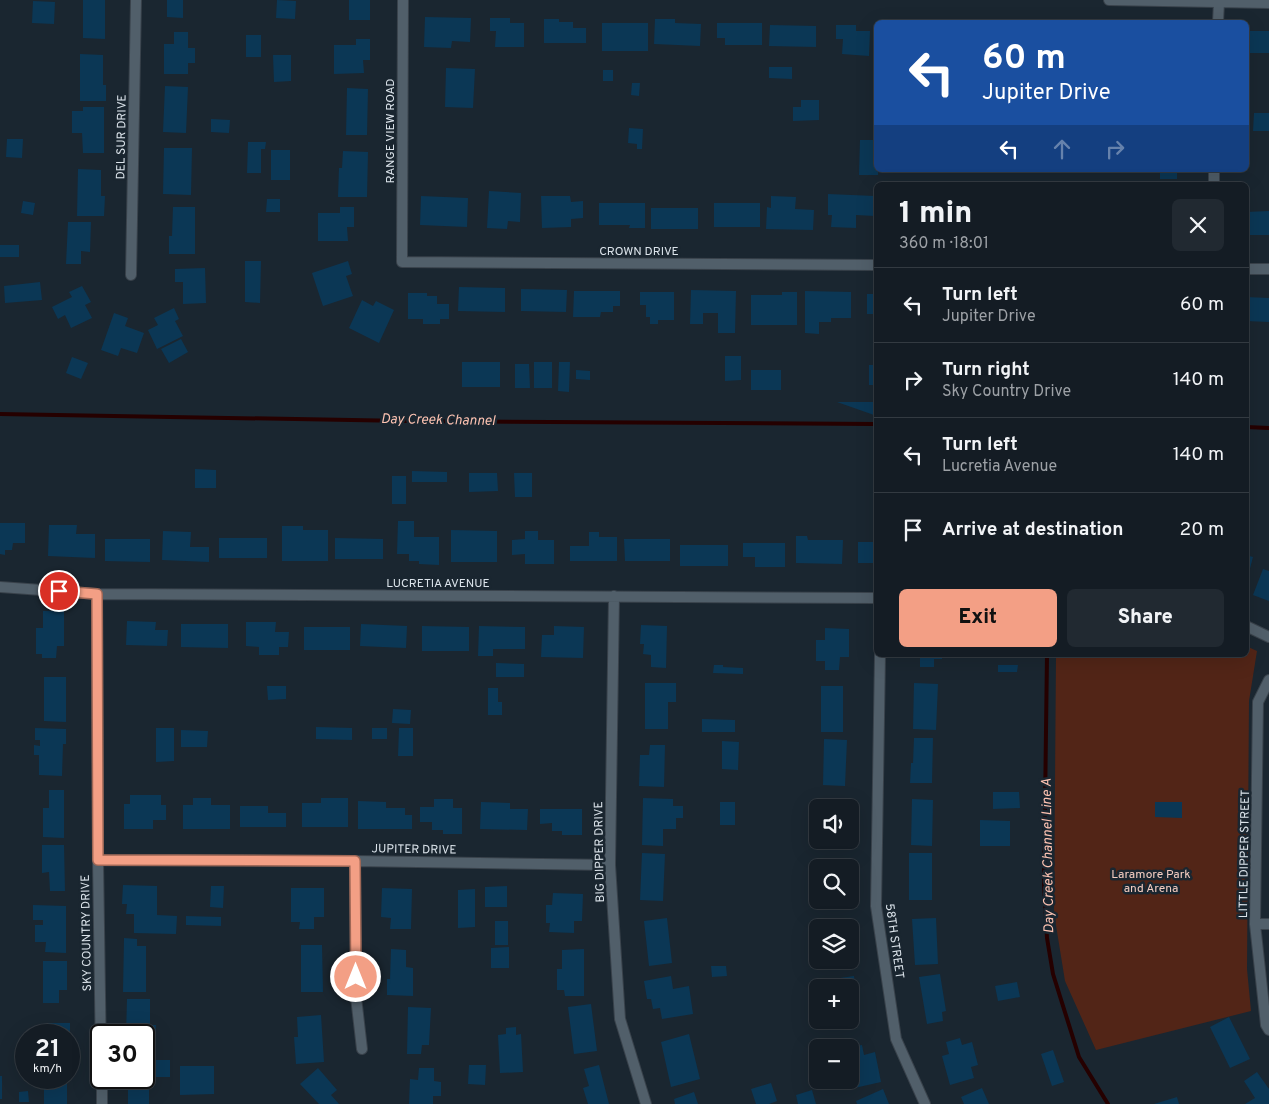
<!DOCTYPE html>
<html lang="en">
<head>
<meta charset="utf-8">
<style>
	:root { --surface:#141c24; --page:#212931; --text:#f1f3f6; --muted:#9da1a6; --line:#333a41; --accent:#f39f85 }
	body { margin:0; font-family:Overpass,sans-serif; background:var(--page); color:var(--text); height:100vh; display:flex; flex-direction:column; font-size:19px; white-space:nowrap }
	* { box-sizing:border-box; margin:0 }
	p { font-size:16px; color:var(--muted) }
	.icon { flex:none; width:28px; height:28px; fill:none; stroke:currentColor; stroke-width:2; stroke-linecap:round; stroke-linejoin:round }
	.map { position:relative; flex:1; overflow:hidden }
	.details { position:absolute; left:874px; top:182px; width:375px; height:475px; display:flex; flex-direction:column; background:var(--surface); border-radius:8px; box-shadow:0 5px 20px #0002,0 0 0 1px var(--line) }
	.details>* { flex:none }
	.banner { position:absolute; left:874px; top:20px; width:375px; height:152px; border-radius:8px; box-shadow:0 5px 20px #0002,0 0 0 1px var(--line); background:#1a4fa0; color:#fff; overflow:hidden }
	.controls { position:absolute; left:809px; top:799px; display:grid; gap:10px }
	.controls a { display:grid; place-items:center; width:50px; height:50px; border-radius:8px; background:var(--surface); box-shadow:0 5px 20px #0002,0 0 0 1px var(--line); font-size:25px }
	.speed { position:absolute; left:15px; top:1024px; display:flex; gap:10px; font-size:25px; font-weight:700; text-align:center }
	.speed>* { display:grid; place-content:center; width:65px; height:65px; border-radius:50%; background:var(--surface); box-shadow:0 5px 20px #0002,0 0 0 1px var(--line); line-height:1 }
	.speed small { font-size:12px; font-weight:400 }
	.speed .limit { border:2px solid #111; border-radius:8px; background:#fff; color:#111 }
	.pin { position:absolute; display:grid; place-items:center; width:42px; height:42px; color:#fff; margin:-21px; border:2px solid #fff; border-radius:50%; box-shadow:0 1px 5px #0007 }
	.me { position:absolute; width:55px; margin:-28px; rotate:0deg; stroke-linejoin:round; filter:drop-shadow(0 0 4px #0008) }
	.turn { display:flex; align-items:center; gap:18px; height:105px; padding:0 25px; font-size:22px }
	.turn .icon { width:65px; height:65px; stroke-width:2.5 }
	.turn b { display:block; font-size:35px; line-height:42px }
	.lanes { display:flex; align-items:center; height:48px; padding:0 25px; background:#0003; justify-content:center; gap:25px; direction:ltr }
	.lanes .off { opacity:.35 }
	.round { display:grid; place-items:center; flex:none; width:52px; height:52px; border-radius:8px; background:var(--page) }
	.head { display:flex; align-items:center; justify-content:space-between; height:85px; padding:0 25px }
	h1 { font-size:30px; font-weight:800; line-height:38px }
	.primary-button { display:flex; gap:10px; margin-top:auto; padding:10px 25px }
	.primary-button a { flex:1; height:58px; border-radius:8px; background:var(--accent); color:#111; font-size:20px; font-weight:800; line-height:58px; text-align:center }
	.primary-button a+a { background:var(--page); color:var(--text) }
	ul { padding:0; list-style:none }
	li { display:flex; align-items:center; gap:15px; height:75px; padding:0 25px; border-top:1px solid var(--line) }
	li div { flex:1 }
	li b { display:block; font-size:19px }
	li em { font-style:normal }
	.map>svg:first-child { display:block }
	.green { fill:#522517 }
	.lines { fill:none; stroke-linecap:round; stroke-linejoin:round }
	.stream { stroke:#250000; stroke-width:4 }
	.building { fill:#0b3755 }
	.minor-casing { stroke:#39424b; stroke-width:12 }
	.minor { stroke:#515f6a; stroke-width:10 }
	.route-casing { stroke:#9e6756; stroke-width:12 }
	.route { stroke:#f39f85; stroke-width:9 }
	.labels { text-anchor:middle; stroke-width:5; stroke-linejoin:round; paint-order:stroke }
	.street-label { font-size:12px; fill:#dce4eb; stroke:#1a2630 }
	.park-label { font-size:12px; fill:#f4cdc1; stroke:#1a2630 }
	.water-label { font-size:14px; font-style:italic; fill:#fcc2b1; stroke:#1a2630 }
</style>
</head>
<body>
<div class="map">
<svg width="1269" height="1104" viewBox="0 0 1269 1104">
	<rect width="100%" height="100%" fill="#1a2630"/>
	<path class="green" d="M1246,646L1257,651L1249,701L1247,969L1251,1011L1096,1050L1065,981L1054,913L1056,655H1246Z"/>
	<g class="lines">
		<path class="stream" d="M0,414L407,421L876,424
			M1246,427L1269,428
			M1047,655L1044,884L1047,938L1053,974L1079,1057L1108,1104"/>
	</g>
	<path class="building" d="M83,0H105V39L83,38Z
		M167,0H183V18L167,17Z
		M277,0L296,1L295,19L276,18Z
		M349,0H370V20H349Z
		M33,1L55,2L54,24L32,23Z
		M425,17L471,18L470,42L452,41L451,48L424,47Z
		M490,18H510V23H524V47H495L496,31H490Z
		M544,19H559V22H573V28H586V43H544Z
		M655,19H675V23L701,24L700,46L654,44Z
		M602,23H648V51H602Z
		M717,23H762V45H725V38H717Z
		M770,25L816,26V47L769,46Z
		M836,25H856V31H870L869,56L842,54L843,39H836Z
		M1246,31H1269V53H1246Z
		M174,32H188V48H195V63H188V74H164V44H174Z
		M246,35H261V57H246Z
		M356,39H370V60H363L364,73L334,74V45H356Z
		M80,54L103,55V85H106V101H80Z
		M273,55H291V81L274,82Z
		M769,67H792V79L769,78Z
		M446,68L475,69L473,108L445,107Z
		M603,70H613V81H603Z
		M632,83H640L639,96L631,95Z
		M165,86L188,87L186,133L163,132Z
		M347,88L368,89L367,135H346Z
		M801,100H819V120L793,121V107H801Z
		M83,107H104V153H83L82,133H72V111H83Z
		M1254,113H1269V131H1253Z
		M211,119L230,120L229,133L211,132Z
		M629,128L643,129L642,149H637V144L628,143Z
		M7,139H23L22,158L6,157Z
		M860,140H876V170H878V175H859Z
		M248,142H266L265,149H261V173H247Z
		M164,148H192L191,195L163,194Z
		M271,150H290V180H271Z
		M343,151L368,152L367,197H338L339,168H342Z
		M78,169L101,170V196H105L104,216H77Z
		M1160,170H1177V179H1160Z
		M489,191L521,193L520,222L508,221L507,229L487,228Z
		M828,194L875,196V216L856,215V228L831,227L832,215H828Z
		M421,196L468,198L467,227L420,225Z
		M541,196H570L571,202L583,201V218L571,219V227L542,228Z
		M771,196L796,197L795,209L814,210L813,230L766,229L767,207L771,208Z
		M267,199H280V212H266Z
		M23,201L35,203L33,215L21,213Z
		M599,203H645V228H629L630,225H599Z
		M714,203H760V227H714Z
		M173,207H195V254H169V236H172Z
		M340,207H354V227H347L348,241H318V213H340Z
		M651,208H698V229H651Z
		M1269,211V235H1246V212Z
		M68,222H91L90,252L81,251V264H66Z
		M0,245H19V257H0Z
		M245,261H261L260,303L245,302Z
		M348,261L352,274L346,276L353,296L323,306L312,273Z
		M205,268L206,303L183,304V282H175V269Z
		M40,282L42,300L5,303L4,286Z
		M82,286L91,302L85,305L92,318L71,328L65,315L58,319L52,307L72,297L69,292Z
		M459,287L505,288V312L458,311Z
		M521,289L567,290L566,312L521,311Z
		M691,290L736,291L735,333H718V313H703V324H690Z
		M574,291H620V306H613V312H601L600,317H573Z
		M805,291L851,292V318H831V322H819V334L805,333Z
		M640,292H674V320H658V324H650V317H646V305H640Z
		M782,292H797V325H751V295H782Z
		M408,293H427V296H437V304H449V319H440V324H423V319H408Z
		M867,294H876V314H867Z
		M1246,297L1269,298V322L1246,321Z
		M362,300L373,306L376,301L394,310L379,343L349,328Z
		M174,308L179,319L175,321L183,336L157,349L148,330L158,325L154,318Z
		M114,313L128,318L125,326L144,333L137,353L121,348L118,356L101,350Z
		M181,339L188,352L169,363L161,349Z
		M725,356H741V380L725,381Z
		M72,357L88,363L81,379L66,373Z
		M462,362H500V387H462Z
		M534,362H552V388H534Z
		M559,362H570L569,392L558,391Z
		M515,364H529L530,388H515Z
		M869,365H876V385H869Z
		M576,370L590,371V380L576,379Z
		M751,370H781V390H751Z
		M837,402H874V415Z
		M195,469L216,470V488H195Z
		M412,471L447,472V482H412Z
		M469,473H497L498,491L469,492Z
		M514,473H532V497H515Z
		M392,476H406V504H392Z
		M398,521H414V537H439V565L419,564V561H409V554H397Z
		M0,523H25V543H13L12,550H5V555L0,554Z
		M49,525H77L76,534H95V558L48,556Z
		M282,526H303V530H328V561H282Z
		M451,530L497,531V562H451Z
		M163,531L191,532L190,547H209V562L162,560Z
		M525,531H538V540H554V564H525V554L512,555V540L525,539Z
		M589,532H599V537H617V561H570V546H589Z
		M796,536H807L808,540H843L842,564L796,563Z
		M219,538H267V558H219Z
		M335,538L383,539V559H335Z
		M105,539H150V562L105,561Z
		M624,539H670V561H625Z
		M858,542H876V563H858Z
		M743,543H785V567H755V557H743Z
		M680,545H728V566H680Z
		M1246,555L1253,557L1247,580H1246Z
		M1263,569L1269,571V601L1253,595Z
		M43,611H64V646H57L56,658H42V654H36V628H43Z
		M127,621L156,622L155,630H168L167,646L126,645Z
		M246,622H276L275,632H289L288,647H279V655H259V647L246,646Z
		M181,624H228V648L181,647Z
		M361,624L407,626L406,648L360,646Z
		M641,625L667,626L666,668L651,667V655L643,654L644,644H640Z
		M422,626L469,627V651H422Z
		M479,626L525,627V649H493V656H478Z
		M554,626L584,627L583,658L541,657L542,635H554Z
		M304,627H350V650H304Z
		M825,628L849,629V657H840L839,670H825V661H816V640H825Z
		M920,655H942V659H934V667H920Z
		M496,663L524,664V677H496Z
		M714,665H723V667L743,668V674L713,673Z
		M998,665H1018L1017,672H998Z
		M44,677H66V722L44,721Z
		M645,683H676V702H668V729H645Z
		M914,683L938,684L936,730L913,729Z
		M267,686H286V699L268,700Z
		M821,686H843V732H821Z
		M488,688H498V702H502V715H488Z
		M393,709L411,710L410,724L392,723Z
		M702,719L735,720V732H702Z
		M316,727L352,728V740L316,739Z
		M35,728L66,729V744H63L62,776L39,775V755H34V745L40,746V740H35Z
		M156,728H174V761L156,762Z
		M372,728H387V739H372Z
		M399,728H413V756H398Z
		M181,730L208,731L207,747H181Z
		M914,738H933L932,783H910L911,763H913Z
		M824,739L847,740L845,786L823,785Z
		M722,741L739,742L738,770L722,769Z
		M650,745H665L664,787L639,786L640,755H649Z
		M49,790H64V838L43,837V808H49Z
		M993,792H1019L1020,808L993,809Z
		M130,795H161V805H166V820H153V829H124V804H130Z
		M193,798H211V805H230V829H183V805H193Z
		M321,798H348V827H302V803H321Z
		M643,798L673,799V806H683V818H676V829H663V846L642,845Z
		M434,799H453V808H462V834H443V830H432V822H420V807H434Z
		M912,799L933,800L932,846L911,845Z
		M824,800L838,801V808H823Z
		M358,801L386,802V808H405V815H412V829H358Z
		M481,802L510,803V809H528L527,830L480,829Z
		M720,802H735V825H720Z
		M1155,802H1182V818L1155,817Z
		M240,806H268V813H286V827H240Z
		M540,809H582V835H562V831H552V823L540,824Z
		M980,820L1010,821V846H980Z
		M822,840H847L846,843L822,842Z
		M42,845H64L65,891H50L49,872L42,873Z
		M642,853L665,854L663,901L640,900Z
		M909,853H932V900H909Z
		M823,858L847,859V868H823Z
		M123,885L157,886V915L177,916L176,934L134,933V914H126L127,904H122Z
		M211,886H224L223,908L210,907Z
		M507,886V907H485V887Z
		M291,888H324V917H314V929H299L300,922H291Z
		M382,888L412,889L411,929H390L391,918L381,917Z
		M475,889V927L458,928V890Z
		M553,893L583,894L582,921H574V933L549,932L550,923H546V905H552Z
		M33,905L66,906V953L45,952L46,942H35V925H43V920H33Z
		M186,916L221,917V926L186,925Z
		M667,918L672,963L649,966L644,921Z
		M936,918L938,964L915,965L912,919Z
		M495,921H508V945H495Z
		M849,921V928H828V922Z
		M124,938L137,939V946H146V992H123Z
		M301,945H322L323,992H301Z
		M509,947V968H491V948Z
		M391,949L406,950V967L413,968V996L387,995V979H390Z
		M584,949V996H565L564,990H557V969H562V950Z
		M850,953H851L852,967L832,968L831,960H850Z
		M43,961H67V990H59V1003H43Z
		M711,966H726L727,976L712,977Z
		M940,974L946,1011L942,1012L943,1021L927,1024L919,977Z
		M671,976L673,989L689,986L693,1014L662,1019L660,1008L653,1009L651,999H647L644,981Z
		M854,976L860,1021L840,1024L839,1020H850V988H834L833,979Z
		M1017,982L1020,997L998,1001L995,986Z
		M127,999H150V1025H156L155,1046L144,1045V1035H126Z
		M591,1004L597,1051L574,1054L568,1007Z
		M408,1007L431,1008L429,1045H422L421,1054H407Z
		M321,1015L324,1062L296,1064L294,1037H298L297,1017Z
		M1229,1017L1250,1059L1230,1068L1210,1027Z
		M47,1023H70V1035H47Z
		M516,1027V1035L521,1034L523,1072L500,1073L498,1035L506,1034V1028Z
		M689,1034L700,1079L671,1087L661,1042Z
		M960,1038L962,1045L972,1042L978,1065L971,1067L974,1078L950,1085L942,1056L949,1054L946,1042Z
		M862,1045L864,1055L875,1052L881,1082L850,1089L848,1080H850V1047Z
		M1053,1050L1064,1082L1052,1086L1041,1054Z
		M144,1060H170V1077H149V1104H128V1078H144Z
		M469,1065H486L485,1085L468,1084Z
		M599,1065L609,1104H588L583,1088L589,1086L584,1069Z
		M180,1066H214V1094L180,1095Z
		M318,1068L337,1090L331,1095L339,1104H319L300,1084Z
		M419,1068H434V1081L441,1082V1096H433V1104H409L410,1079L418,1080Z
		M1257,1072L1269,1089V1104H1245L1255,1098L1244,1081Z
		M0,1076H2V1099H0Z
		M44,1078H67V1104H44Z
		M771,1083L777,1101L769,1104H756L751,1089Z
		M982,1088L989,1104H964L961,1097Z
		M883,1089L889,1104H857L856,1101Z
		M812,1090L816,1104H798L796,1095Z
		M28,1091L29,1102H19V1092Z
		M694,1092L698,1104H675L674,1099Z
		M1177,1097L1179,1104H1154Z"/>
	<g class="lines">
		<defs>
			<path id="minor" d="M403,0L402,262L876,265
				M1109,0L1269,3
				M1218,22L1219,2
				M1214,185V170
				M1246,269H1269
				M131,275L136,0
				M0,587L97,594L876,598
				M97,594L98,860L101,1061
				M614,596L610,865L620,1019L646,1104
				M1246,626L1269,637
				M880,655L876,906L896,1039L925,1104
				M1269,680L1258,702L1255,924L1266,1025L1269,1030
				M98,860L355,861L610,865
				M355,861L356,997L362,1049
				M1255,924H1269
				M102,1078V1104"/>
		</defs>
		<use href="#minor" class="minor-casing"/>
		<use href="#minor" class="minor"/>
	</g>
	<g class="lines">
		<defs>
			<path id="route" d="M59,591L97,594L98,860L355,861L356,977"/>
		</defs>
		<use href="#route" class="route-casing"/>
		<use href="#route" class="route"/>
	</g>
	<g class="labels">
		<g class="street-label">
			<text transform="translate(390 131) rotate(-90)" y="4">RANGE VIEW ROAD</text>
			<text transform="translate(121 137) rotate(-89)" y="4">DEL SUR DRIVE</text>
			<text x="639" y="255">CROWN DRIVE</text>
			<text x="438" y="587">LUCRETIA AVENUE</text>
			<text transform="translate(414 849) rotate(1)" y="4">JUPITER DRIVE</text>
			<text transform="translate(599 852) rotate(-91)" y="4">BIG DIPPER DRIVE</text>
			<text transform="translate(1244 854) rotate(-89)" y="4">LITTLE DIPPER STREET</text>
			<text transform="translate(86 933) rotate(-91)" y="4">SKY COUNTRY DRIVE</text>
			<text transform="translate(895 941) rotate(82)" y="4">58TH STREET</text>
		</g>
		<g class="park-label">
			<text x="1151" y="878">Laramore Park<tspan x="1151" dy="14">and Arena</tspan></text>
		</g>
		<g class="water-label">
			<text transform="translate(438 419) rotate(1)" y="5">Day Creek Channel</text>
			<text transform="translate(1047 856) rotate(-91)" y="5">Day Creek Channel Line A</text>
		</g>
	</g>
</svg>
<div class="controls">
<a><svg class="icon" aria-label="sound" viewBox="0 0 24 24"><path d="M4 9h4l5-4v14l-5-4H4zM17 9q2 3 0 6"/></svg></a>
<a><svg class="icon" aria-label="search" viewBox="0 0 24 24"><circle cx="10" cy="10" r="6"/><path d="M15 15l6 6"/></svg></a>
<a><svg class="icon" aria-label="layers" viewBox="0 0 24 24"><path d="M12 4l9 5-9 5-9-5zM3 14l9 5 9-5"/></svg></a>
<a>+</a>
<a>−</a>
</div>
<div class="speed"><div>21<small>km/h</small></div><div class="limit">30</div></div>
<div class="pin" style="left:59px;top:591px;background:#d93025"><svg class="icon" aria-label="arrive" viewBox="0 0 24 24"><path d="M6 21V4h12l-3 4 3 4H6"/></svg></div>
<svg class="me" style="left:356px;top:977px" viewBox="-20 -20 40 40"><circle r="17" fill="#f39f85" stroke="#fff" stroke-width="3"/><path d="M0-11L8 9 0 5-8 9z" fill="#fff"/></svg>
<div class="banner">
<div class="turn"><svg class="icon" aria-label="left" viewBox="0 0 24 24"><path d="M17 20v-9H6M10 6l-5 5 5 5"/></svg><div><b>60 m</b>Jupiter Drive</div></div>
<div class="lanes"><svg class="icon" aria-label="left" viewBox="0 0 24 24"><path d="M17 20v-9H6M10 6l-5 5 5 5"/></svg><svg class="icon off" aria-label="ahead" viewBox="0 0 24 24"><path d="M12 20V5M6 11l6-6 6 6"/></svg><svg class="icon off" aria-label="right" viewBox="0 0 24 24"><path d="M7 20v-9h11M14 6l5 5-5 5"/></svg></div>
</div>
<section class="details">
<div class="head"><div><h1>1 min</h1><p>360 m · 18:01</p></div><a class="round"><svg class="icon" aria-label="close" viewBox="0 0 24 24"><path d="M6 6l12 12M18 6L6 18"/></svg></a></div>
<ul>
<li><svg class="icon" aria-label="left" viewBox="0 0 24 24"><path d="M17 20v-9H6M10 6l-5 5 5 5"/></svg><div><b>Turn left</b><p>Jupiter Drive</p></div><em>60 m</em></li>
<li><svg class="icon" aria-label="right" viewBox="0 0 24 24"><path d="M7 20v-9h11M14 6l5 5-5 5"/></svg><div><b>Turn right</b><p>Sky Country Drive</p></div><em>140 m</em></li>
<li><svg class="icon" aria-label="left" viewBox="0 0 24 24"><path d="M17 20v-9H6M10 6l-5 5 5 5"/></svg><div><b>Turn left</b><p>Lucretia Avenue</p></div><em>140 m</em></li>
<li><svg class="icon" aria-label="arrive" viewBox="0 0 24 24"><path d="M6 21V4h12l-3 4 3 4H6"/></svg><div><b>Arrive at destination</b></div><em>20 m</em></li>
</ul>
<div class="primary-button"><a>Exit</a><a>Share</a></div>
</section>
</div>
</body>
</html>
